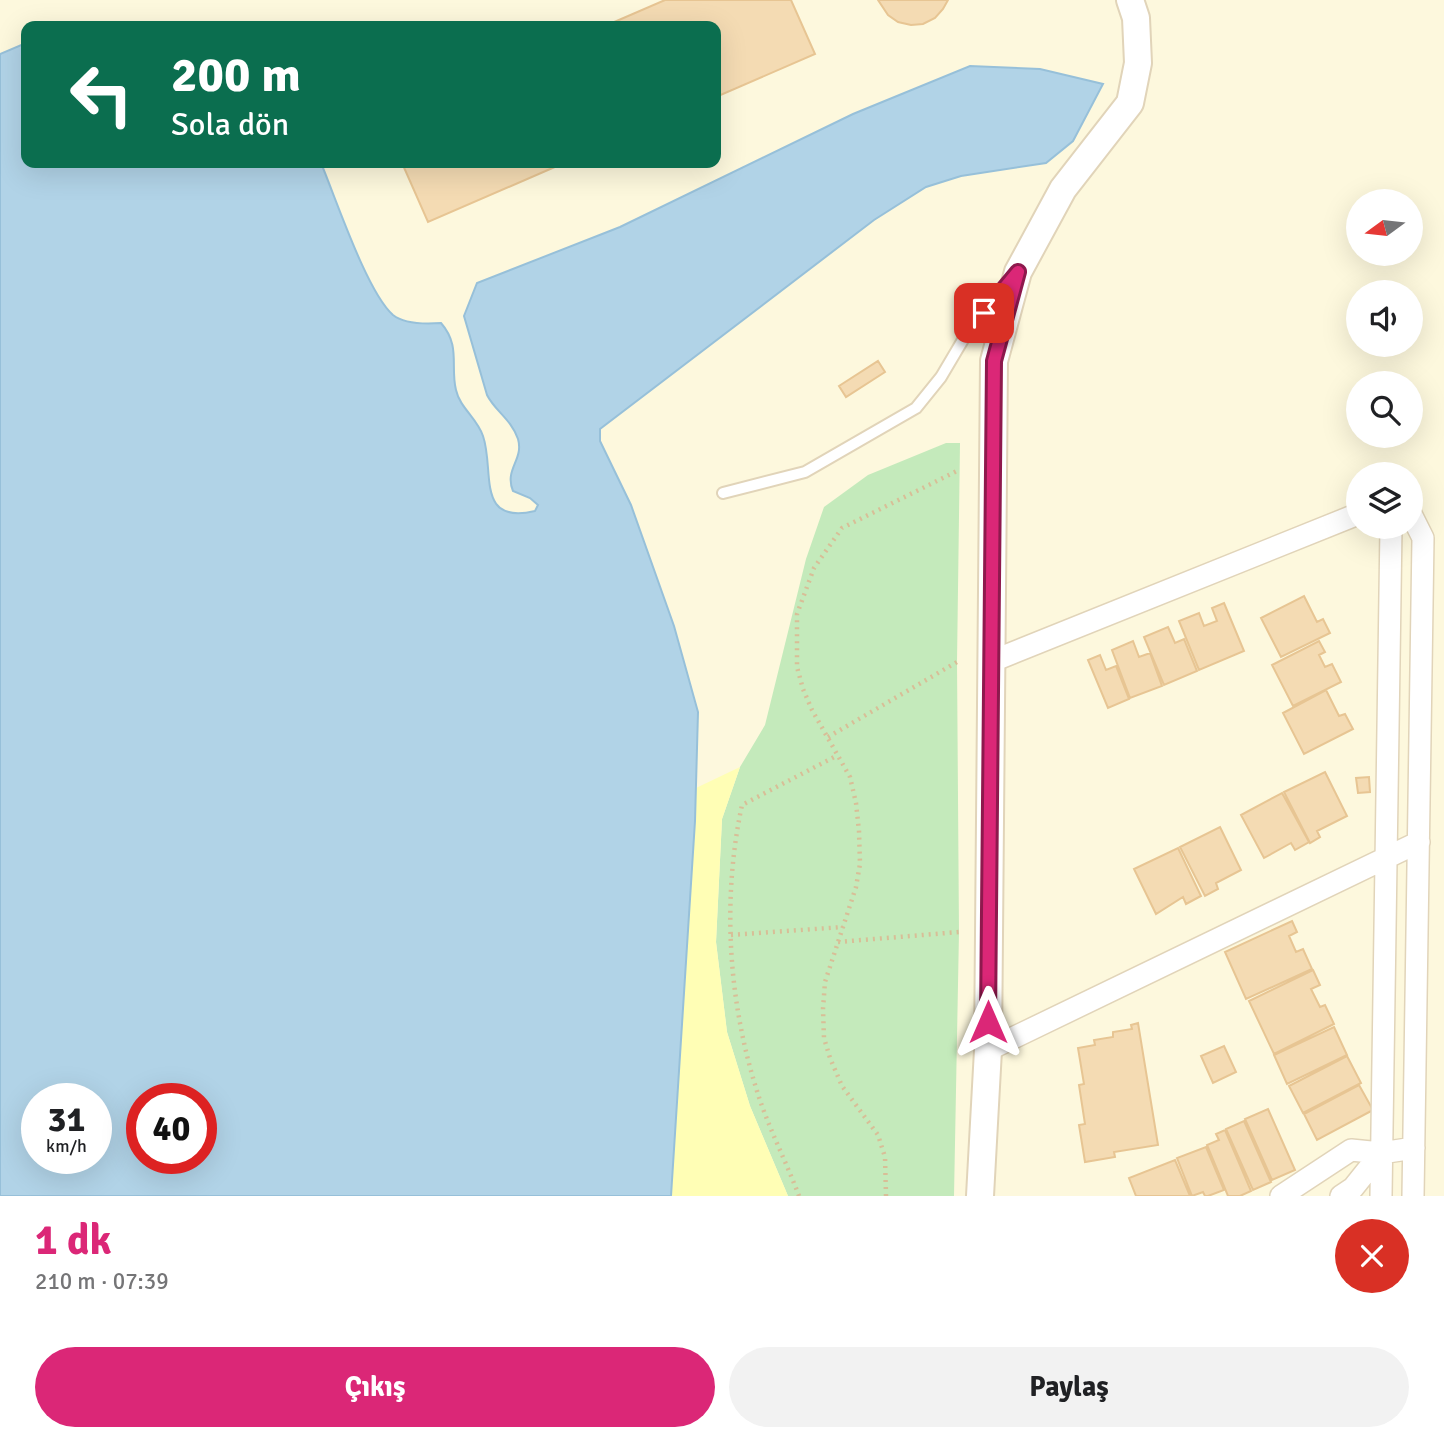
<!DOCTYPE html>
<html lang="tr">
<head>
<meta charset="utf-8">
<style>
	:root { --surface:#fff; --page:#f2f2f2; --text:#202124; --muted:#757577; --accent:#db2777 }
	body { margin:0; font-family:Signika,sans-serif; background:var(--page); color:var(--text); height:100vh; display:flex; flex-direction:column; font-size:26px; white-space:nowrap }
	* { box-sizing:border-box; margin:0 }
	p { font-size:23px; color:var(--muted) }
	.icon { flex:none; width:38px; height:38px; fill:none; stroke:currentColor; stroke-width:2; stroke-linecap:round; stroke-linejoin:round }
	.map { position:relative; height:1196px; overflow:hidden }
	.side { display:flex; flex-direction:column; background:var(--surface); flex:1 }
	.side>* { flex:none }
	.top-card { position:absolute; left:21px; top:21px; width:700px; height:147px; border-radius:14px; box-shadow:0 7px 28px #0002; background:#0b6e4f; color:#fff; overflow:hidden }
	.needle { width:46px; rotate:255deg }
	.tools { position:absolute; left:1346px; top:189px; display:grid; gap:14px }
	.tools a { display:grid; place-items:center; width:77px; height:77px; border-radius:50%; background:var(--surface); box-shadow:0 7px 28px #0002; font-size:35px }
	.speed { position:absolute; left:21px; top:1083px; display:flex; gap:14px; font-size:35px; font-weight:700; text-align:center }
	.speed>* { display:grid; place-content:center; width:91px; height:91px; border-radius:50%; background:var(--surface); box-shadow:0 7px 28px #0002; line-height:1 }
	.speed small { font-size:18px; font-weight:400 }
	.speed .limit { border:10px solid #d22; background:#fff; color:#111 }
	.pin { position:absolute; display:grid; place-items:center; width:60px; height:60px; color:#fff; margin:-30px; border-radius:14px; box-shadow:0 4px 10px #0006 }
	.me { position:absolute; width:77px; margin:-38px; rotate:0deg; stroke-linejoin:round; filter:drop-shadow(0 0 5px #0008) }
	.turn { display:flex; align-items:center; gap:24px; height:147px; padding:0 35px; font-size:32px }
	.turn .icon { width:91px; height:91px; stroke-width:2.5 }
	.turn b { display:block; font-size:49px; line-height:60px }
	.round { display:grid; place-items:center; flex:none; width:74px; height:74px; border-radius:37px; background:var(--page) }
	.head { display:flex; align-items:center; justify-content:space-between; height:119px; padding:0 35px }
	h1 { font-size:42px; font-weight:700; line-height:52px; color:var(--accent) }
	.action { display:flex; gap:14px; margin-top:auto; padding:14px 35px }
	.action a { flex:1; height:80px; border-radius:42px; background:var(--accent); color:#fff; font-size:28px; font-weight:700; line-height:80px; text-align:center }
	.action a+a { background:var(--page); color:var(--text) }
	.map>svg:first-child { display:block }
	.green { fill:#c4eabb }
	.sand { fill:#fffeb5 }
	.water { fill:#b1d3e7; stroke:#97c0d9; stroke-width:2; fill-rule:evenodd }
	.building { fill:#f4dbb3; stroke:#e7c593; stroke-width:2 }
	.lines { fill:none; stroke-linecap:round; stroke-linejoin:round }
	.service-casing { stroke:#e1d4b9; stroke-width:14 }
	.minor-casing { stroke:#e1d4b9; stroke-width:24 }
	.tertiary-casing { stroke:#e1d4b9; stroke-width:30 }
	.path { stroke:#d8be97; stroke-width:4.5; stroke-dasharray:2 5; stroke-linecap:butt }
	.service { stroke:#fff; stroke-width:10 }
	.minor { stroke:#fff; stroke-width:21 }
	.tertiary { stroke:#fff; stroke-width:26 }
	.route-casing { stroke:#8e194d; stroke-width:18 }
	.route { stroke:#db2777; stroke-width:12 }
</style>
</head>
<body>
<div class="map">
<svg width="1444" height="1196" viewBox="0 0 1444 1196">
	<rect width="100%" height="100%" fill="#fdf8dd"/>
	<path class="green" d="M946,443H960L957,662L959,932L954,1196H788L750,1106L727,1032L716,942L722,819L740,767L765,725L806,559L824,507L868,475Z"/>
	<path class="sand" d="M740,767L722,819L716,942L727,1032L750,1106L788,1196H671L696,788Z"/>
	<path class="water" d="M26,43V163H321C336,199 367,292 393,315C404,324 427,324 441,323C461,346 450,366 456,390C460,408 477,418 483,436C495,471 475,525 535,511L538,505L530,498L513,491C504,469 524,460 518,439C511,419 495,411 487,395L464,316L477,283L620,227L853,114L970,66L1040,69L1103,84L1073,141L1046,163L961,176L926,187L874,220L600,429V441L631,505L674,626L698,712L695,821L671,1196H0V54ZM37,1099H96V1158H37ZM142,1099H201V1158H142Z"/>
	<path class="building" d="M665,0H791L815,54L716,97V26H605Z
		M878,0H948L943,9L935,18L923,24L911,25L898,22L888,15Z
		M402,163H564L428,222Z
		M878,361L885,372L846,397L839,386Z
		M1304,596L1317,622L1323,619L1330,633L1281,657L1261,618Z
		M1224,603L1244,651L1199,670L1179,621L1199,613L1204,626L1217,621L1212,608Z
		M1168,627L1175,643L1184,639L1197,671L1164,685L1144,637Z
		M1133,641L1139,657L1150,653L1162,686L1130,698L1112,650Z
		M1319,641L1325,652L1319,655L1325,667L1332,664L1341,682L1293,706L1272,665Z
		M1100,655L1106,670L1116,666L1129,699L1108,708L1088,660Z
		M1326,690L1339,716L1345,714L1353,729L1304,754L1283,713Z
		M1325,772L1347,816L1317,831L1320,837L1310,843L1284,792Z
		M1369,777L1370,792L1358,793L1356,778Z
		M1282,793L1309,842L1295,850L1291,843L1264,858L1241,815Z
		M1220,827L1241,870L1216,883L1218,889L1205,896L1180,847Z
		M1178,848L1201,896L1186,904L1183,897L1156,914L1134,869Z
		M1292,921L1297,932L1289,936L1296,952L1303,949L1312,969L1246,999L1225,952Z
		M1313,970L1320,985L1311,989L1320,1007L1325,1005L1334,1024L1274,1054L1249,1001Z
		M1138,1023L1158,1145L1114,1152L1115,1157L1085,1162L1079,1125L1085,1124L1079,1085L1084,1084L1078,1048L1095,1045L1094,1040L1113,1037V1032L1132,1029L1131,1025Z
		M1334,1027L1347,1055L1287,1084L1274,1055Z
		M1224,1046L1236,1072L1213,1083L1201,1056Z
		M1347,1056L1361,1083L1303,1113L1289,1086Z
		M1359,1085L1373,1110L1317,1140L1304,1114Z
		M1268,1109L1295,1170L1272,1180L1245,1119Z
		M1244,1121L1271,1182L1253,1190L1226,1129Z
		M1225,1130L1251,1191L1240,1196H1228L1207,1145L1219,1140L1216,1134Z
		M1206,1147L1224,1190L1208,1196H1205L1203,1192L1192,1196L1177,1158Z
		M1175,1160L1190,1196H1136L1129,1178Z"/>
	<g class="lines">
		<defs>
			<path id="service" d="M723,493L805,472L916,408L941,377L967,333L1006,287"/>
			<path id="minor" d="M1410,512L1423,538L1413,1196
				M990,662L1358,514
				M988,1050L1419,842
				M1281,1196L1351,1150L1381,1153L1414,1148
				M1341,1196L1353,1188L1381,1153
				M1381,1196L1391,527"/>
			<path id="tertiary" d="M980,1196L988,1050L994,361L1018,272L1063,189L1130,103L1138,63L1136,18L1130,0"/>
		</defs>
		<use href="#service" class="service-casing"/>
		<use href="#minor" class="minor-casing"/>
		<use href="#tertiary" class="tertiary-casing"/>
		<path class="path" d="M828,737L957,662
			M731,935L843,927
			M838,942L959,932
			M799,1196C786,1161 768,1127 757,1091C728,1000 722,898 742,805L838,755
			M886,1196L885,1157L878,1135L842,1086L830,1058L824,1038L823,1009L825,982L856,887L860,864L859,831L856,803L850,777L812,710L803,689L797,667V614L814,568L842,528L959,470"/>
		<use href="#service" class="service"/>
		<use href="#minor" class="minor"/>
		<use href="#tertiary" class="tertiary"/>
	</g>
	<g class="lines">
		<defs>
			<path id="route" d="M984,313L1018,272L994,361L988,1022"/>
		</defs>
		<use href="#route" class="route-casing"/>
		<use href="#route" class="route"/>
	</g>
</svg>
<div class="tools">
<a><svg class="needle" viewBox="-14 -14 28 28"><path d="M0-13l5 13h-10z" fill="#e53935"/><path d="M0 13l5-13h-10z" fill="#757577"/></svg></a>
<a><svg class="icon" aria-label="sound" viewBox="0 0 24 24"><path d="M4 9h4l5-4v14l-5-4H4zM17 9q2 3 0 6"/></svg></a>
<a><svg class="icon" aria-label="search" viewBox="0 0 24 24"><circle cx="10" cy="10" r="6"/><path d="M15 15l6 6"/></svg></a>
<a><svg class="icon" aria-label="layers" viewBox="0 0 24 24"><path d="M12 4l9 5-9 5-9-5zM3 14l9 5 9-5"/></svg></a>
</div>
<div class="speed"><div>31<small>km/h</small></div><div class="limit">40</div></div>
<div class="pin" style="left:984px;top:313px;background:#d93025"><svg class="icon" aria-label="arrive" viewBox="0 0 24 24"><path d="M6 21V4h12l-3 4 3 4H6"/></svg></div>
<svg class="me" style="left:988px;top:1022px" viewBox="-20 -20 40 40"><path d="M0-17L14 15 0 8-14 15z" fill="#db2777" stroke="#fff" stroke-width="4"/></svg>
<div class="top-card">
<div class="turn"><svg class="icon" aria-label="left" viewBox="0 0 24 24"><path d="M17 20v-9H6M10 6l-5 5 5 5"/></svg><div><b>200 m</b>Sola dön</div></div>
</div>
</div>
<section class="side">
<div class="head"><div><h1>1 dk</h1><p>210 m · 07:39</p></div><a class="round" style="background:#d93025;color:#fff"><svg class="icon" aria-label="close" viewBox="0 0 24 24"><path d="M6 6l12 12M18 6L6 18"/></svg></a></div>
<div class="action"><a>Çıkış</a><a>Paylaş</a></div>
</section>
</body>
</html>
